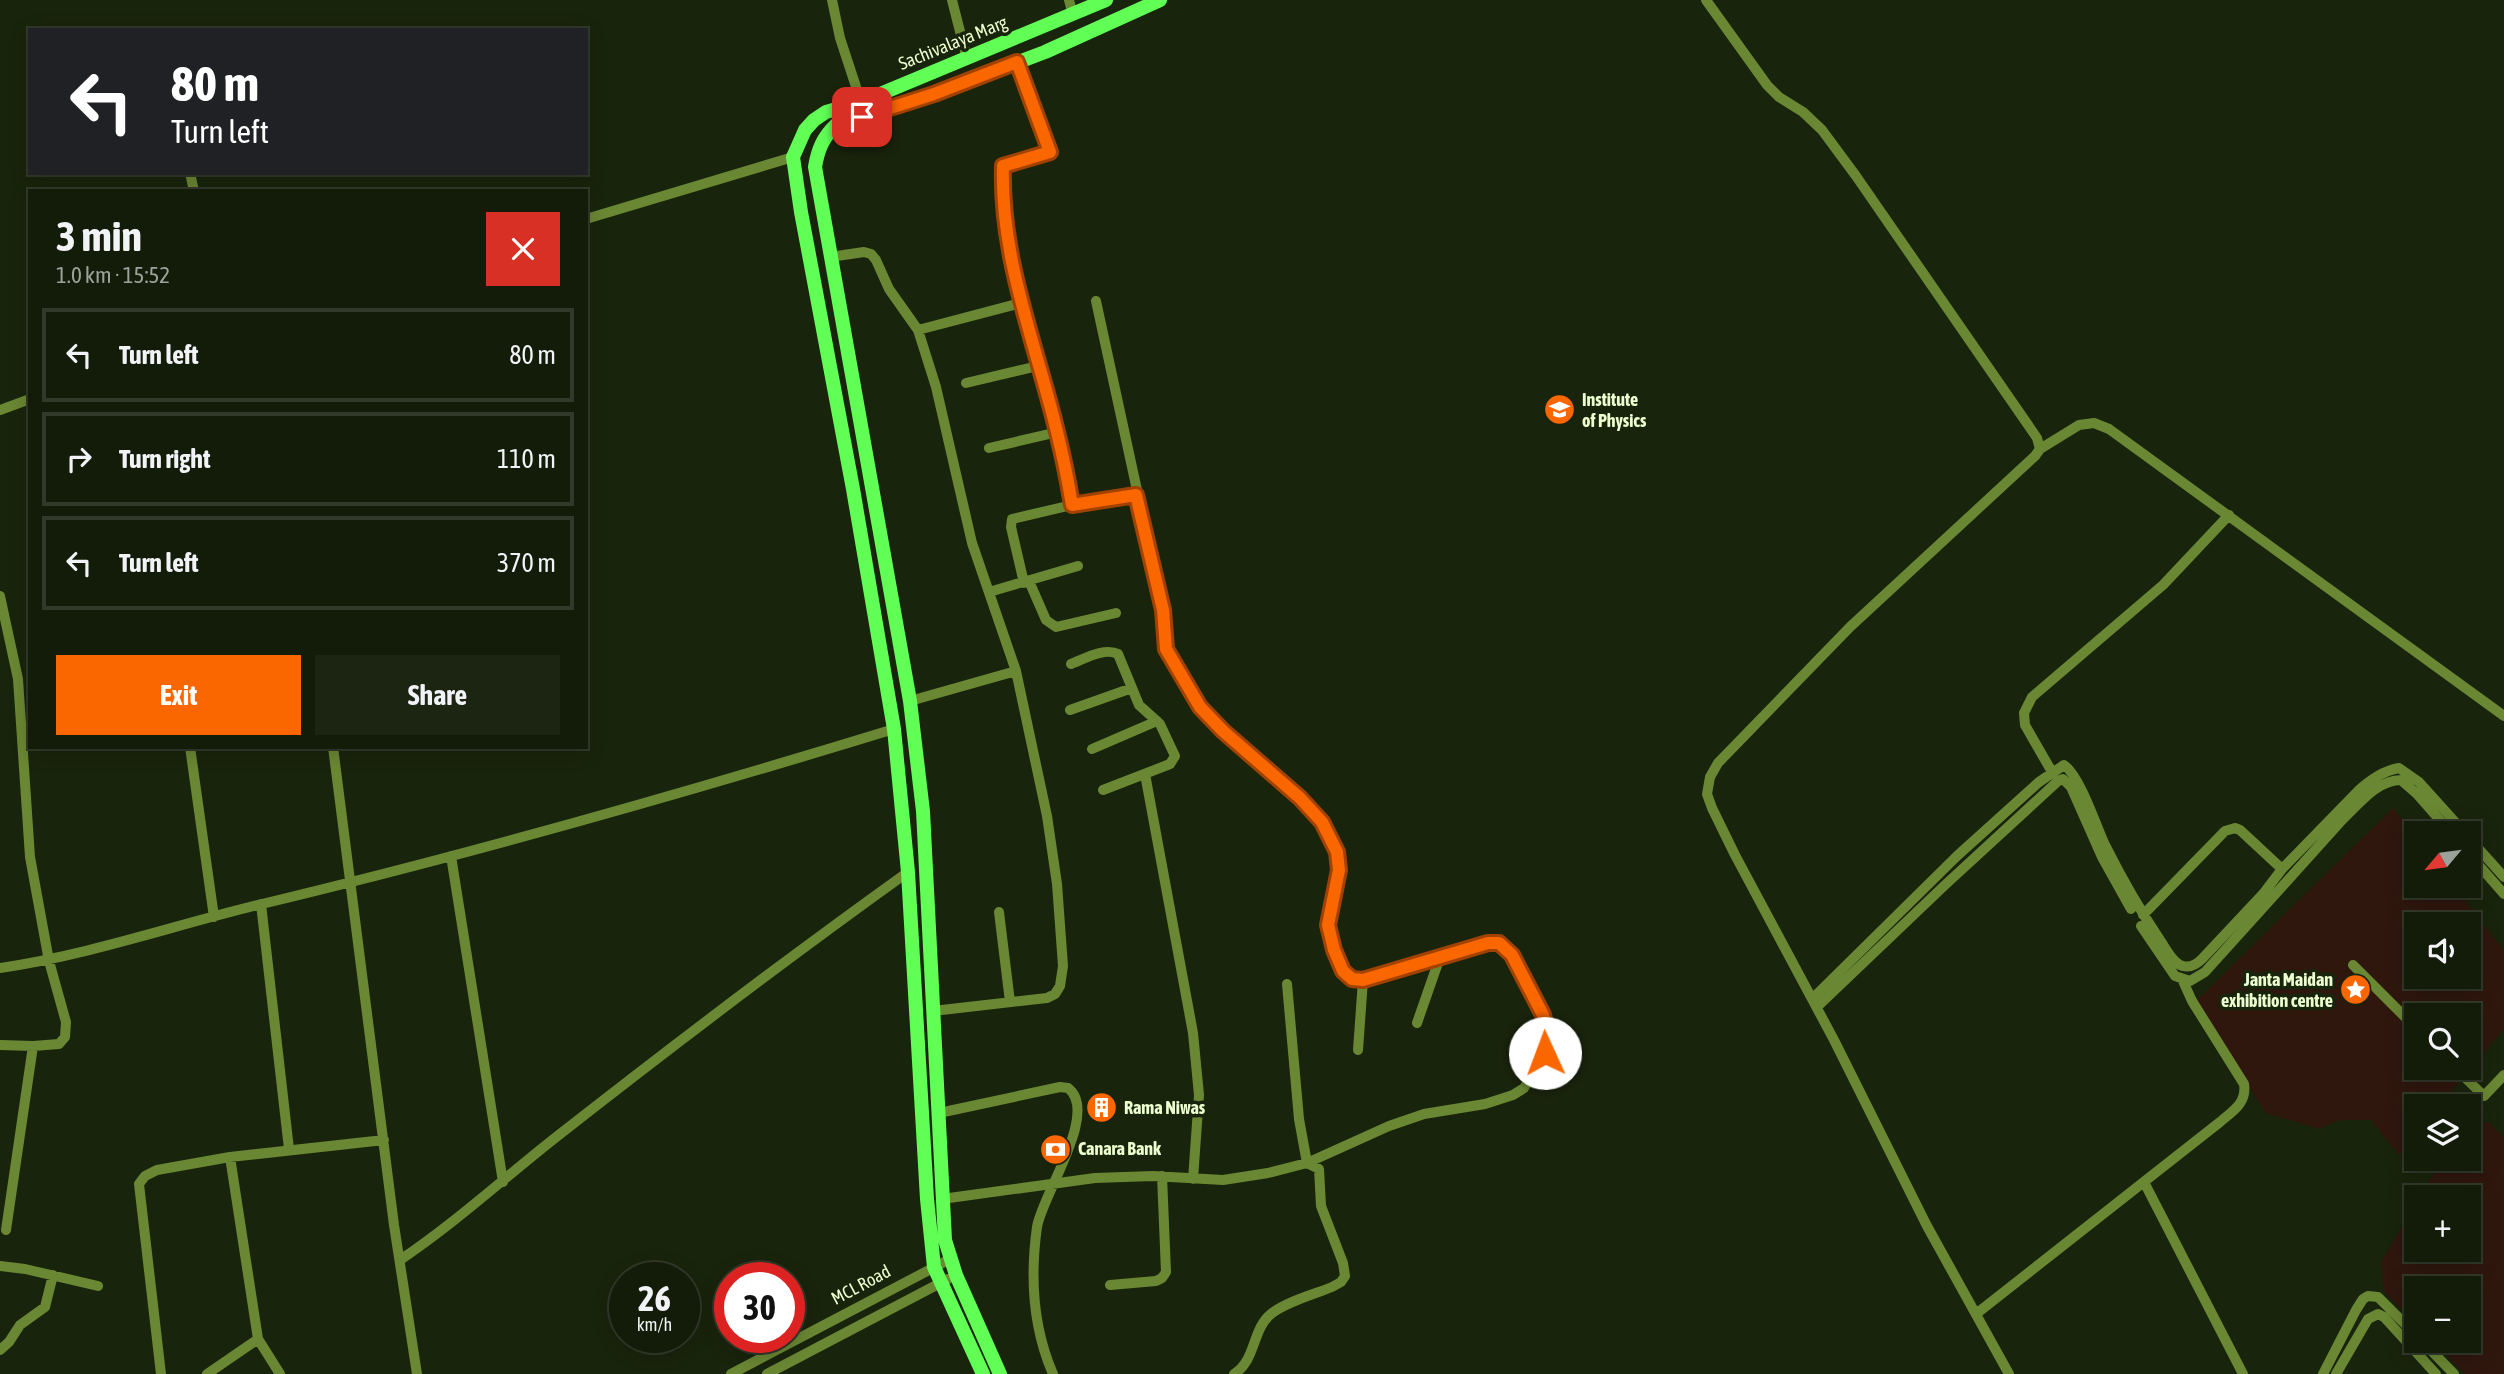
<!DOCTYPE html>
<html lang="en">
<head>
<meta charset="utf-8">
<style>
	:root { --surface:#131b09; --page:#1c2412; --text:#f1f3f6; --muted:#9da19c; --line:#32392a; --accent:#fa6600 }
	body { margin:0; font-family:"Asap Condensed",sans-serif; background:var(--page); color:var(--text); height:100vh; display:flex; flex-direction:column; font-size:26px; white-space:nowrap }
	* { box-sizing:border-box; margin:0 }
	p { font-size:23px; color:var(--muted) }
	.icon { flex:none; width:38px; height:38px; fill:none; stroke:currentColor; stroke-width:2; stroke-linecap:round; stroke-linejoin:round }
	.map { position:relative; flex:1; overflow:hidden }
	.panel { position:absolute; left:28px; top:189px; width:560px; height:560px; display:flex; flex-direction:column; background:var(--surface); border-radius:0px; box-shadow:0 4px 18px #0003,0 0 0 2px var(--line) }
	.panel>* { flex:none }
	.guide { position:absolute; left:28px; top:28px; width:560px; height:147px; border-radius:0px; box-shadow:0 4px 18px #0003,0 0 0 2px var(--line); background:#202124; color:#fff; overflow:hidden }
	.needle { width:46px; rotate:241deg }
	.fabs { position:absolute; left:2404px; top:821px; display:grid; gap:14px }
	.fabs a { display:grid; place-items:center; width:77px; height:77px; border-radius:0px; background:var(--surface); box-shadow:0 4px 18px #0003,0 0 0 2px var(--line); font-size:35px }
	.speed { position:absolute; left:609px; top:1262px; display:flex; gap:14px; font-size:35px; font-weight:700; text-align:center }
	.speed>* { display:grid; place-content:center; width:91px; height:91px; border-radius:50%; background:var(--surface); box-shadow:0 4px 18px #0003,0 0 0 2px var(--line); line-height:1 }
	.speed small { font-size:18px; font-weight:400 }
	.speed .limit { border:10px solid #d22; background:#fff; color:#111 }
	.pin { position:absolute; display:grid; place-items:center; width:60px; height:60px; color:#fff; margin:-30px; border-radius:14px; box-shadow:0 4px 10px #0006 }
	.me { position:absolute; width:77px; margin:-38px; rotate:358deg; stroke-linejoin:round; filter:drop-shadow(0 0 5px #0008) }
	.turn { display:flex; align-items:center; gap:24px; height:147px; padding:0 28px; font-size:32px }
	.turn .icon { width:91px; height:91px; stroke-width:2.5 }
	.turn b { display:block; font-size:49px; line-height:60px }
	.round { display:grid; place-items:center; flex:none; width:74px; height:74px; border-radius:0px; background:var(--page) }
	.summary { display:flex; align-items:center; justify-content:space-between; height:119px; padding:0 28px }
	h1 { font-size:42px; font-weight:700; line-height:52px }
	.button { display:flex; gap:14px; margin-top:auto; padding:14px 28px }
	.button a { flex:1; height:80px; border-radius:0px; background:var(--accent); color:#fff; font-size:28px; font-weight:700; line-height:80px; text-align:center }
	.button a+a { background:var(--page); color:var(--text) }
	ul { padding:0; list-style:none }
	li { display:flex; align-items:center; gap:21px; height:94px; margin:0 14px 10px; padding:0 14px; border:4px solid var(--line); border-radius:0px }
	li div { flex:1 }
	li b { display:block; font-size:26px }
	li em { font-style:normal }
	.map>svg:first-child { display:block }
	.green { fill:#2f170e; fill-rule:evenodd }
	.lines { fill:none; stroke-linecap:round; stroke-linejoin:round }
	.minor { stroke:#6a8733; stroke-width:10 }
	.major { stroke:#61ff56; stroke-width:14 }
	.route-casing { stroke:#a24200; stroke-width:18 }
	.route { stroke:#fa6600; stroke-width:12 }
	.labels { text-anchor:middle; stroke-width:7; stroke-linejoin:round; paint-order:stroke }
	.street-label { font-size:18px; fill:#ebffcf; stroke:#19240c }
	.poi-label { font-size:18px; font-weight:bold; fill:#ebffcf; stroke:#19240c; text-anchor:start }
</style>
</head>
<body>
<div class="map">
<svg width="2504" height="1374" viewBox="0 0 2504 1374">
	<rect width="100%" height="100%" fill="#19240c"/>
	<path class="green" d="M2393,808L2417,839V886H2453L2504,950V1029L2439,1106H2417V1133L2399,1155L2371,1120H2339L2320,1129L2266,1113L2194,1003ZM2417,924H2469V976H2417ZM2417,1015H2469V1068H2417Z
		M2487,1121L2504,1137V1374H2465L2432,1341L2469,1340V1288H2417V1325L2384,1291L2381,1262L2417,1201V1250H2469V1197H2419L2431,1177L2449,1159L2469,1158V1138Z"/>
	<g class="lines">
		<path class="minor" d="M832,0L840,38L861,102
			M952,0L967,59
			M1069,0L1073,15
			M1706,0L1767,85L1779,97L1803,112L1822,130L1856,176L2037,438L2040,449L2035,456L1850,627L1718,763L1710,777L1707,794L1712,808L1735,855L1834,1040L1927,1226L2009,1374
			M1017,62L1050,152L1003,166C1000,258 1036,344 1057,432C1063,456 1068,481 1072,505
			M190,173L194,191
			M586,219L793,157
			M830,257L864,252L871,254L876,260L889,289L918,330L936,387L972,543L1016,671L1047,816L1057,884L1063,966L1060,986L1055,994L1047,998L933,1011
			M918,330L1021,303
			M966,383L1038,366
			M0,410L30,399
			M989,448L1058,432
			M2040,449L2079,425L2094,423L2109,429L2504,716
			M1029,581L1046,620L1056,627L1116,613
			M1024,583L1011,527L1012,519L1072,505L1136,495
			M989,592L1078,566
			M0,596L18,679L30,857L49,961L66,1022L65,1037L59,1044L33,1046L0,1045
			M1071,664C1084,659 1105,647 1118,654L1139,705L1160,724L1175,756L1170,764L1103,790
			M910,701L1016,671
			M1070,710L1132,688
			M190,747L214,917
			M333,747L394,1225L417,1374
			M1092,749L1157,721
			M2052,772L2025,725L2024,713L2032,697L2163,585L2229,515
			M1145,774L1193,1033L1199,1095L1193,1179
			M2469,838L2504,877
			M2469,854L2504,894
			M451,856L503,1182
			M261,904L289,1149
			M999,912L1010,1002
			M2143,915L2225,831L2235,828L2240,830L2282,869
			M2141,926L2175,976L2190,981L2205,972L2343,819C2359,804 2377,780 2401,780L2417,794L2451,833
			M2353,965L2417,1029
			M0,968C89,955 175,925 262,904C475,853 685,793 894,729
			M1812,999L1957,856L2039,782L2064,765C2080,776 2096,826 2105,845C2122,879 2141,912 2162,943C2167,951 2174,964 2183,966C2191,968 2197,964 2202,959L2263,894L2282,869L2360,789C2372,779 2383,771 2399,768L2419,782L2465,833
			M1817,1007L1945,885L2058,781L2063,779L2071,787L2102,857L2131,909
			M1417,1023L1440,957
			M1358,1050L1363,980
			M2455,1068L2484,1096L2504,1075
			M939,1113L1060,1087L1068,1088C1100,1112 1042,1195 1037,1227C1030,1277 1033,1328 1053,1374
			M230,1157L258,1339L280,1374
			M2144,1182L2243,1374
			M942,1199L1095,1178L1153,1176L1223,1180L1268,1173L1307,1163L1389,1126L1424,1114L1485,1104L1513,1095L1524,1088L1545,1053L1548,1032L1543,1015L1512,955L1499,943H1488L1363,980L1352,979L1344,971L1334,950L1328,925L1339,871L1337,852L1322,822L1300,798L1223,731L1200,707L1166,649L1163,610L1096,301
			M6,1230L33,1046
			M400,1260C455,1223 503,1179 555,1138C671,1047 788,958 908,872
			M0,1266L25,1269L98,1286
			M1110,1285L1156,1281L1162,1278L1166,1272L1162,1176
			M1976,1314L2220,1122C2233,1111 2247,1103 2244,1084L2192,1001L2183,981
			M2421,1340L2454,1374
			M0,1350L9,1342L20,1325L45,1307L53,1275
			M161,1374L139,1184L145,1176L157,1170L230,1157L384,1140
			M207,1374L258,1339
			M731,1374L950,1259
			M767,1374L948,1279
			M1234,1374C1256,1361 1252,1329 1271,1314C1285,1302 1315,1294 1332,1287L1341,1282L1345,1276L1343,1263L1321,1206L1319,1169L1307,1163L1299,1119L1287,984
			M2323,1374L2356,1310L2363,1299L2368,1296L2378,1297L2417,1336
			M2336,1374L2368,1319L2378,1314L2384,1317L2436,1374"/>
		<path class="major" d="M983,1374L934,1267L927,1199L908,872L894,729L853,489L801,212L793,157L805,130L814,120L826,112L861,102L1106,0
			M1000,1374L956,1275L945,1240L923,811L910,701L815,167C818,149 823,137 837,124L934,94L1045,52L1160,0"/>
	</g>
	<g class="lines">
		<defs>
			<path id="route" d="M862,117L934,94L1017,62L1050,152L1003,166C1000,258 1036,344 1057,432C1063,456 1068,481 1072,505L1136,495L1163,610L1166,649L1200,707L1223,731L1300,798L1322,822L1337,852L1339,870L1328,925L1334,950L1343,971L1352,979L1363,980L1488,943H1499L1512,955L1543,1015L1548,1032L1545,1053"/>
		</defs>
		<use href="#route" class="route-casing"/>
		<use href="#route" class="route"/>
	</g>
	<defs>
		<symbol id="university-disc" viewBox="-11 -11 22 22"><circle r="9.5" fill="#fa6600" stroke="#19240c"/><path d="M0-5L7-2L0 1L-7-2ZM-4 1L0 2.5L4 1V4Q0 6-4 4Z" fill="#fff"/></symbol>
		<symbol id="sight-disc" viewBox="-11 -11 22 22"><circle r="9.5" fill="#fa6600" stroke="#19240c"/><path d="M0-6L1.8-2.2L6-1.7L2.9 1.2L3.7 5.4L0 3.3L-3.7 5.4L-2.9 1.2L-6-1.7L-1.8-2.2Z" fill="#fff"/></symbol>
		<symbol id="building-disc" viewBox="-11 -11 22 22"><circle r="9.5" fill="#fa6600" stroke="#19240c"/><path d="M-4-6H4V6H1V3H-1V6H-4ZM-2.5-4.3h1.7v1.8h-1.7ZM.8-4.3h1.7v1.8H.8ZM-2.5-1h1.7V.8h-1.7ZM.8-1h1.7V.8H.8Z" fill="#fff"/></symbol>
		<symbol id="bank-disc" viewBox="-11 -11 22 22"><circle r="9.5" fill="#fa6600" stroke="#19240c"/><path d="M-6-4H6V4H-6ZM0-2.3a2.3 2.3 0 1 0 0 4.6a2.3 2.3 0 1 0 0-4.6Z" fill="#fff"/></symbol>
	</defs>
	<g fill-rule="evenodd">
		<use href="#university-disc" x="1542" y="392" width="35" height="35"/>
		<use href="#sight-disc" x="2338" y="972" width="35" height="35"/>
		<use href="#building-disc" x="1084" y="1090" width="35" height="35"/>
		<use href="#bank-disc" x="1038" y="1132" width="35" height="35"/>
	</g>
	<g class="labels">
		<g class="street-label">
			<text transform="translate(953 43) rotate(-22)" y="6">Sachivalaya Marg</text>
			<text transform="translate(861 1285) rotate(-28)" y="6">MCL Road</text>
		</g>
		<g class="poi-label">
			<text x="1582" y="406">Institute<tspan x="1582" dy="21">of Physics</tspan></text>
			<text x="2333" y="986" text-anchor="end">Janta Maidan<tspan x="2333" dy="21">exhibition centre</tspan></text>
			<text x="1124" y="1114">Rama Niwas</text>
			<text x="1078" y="1155">Canara Bank</text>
		</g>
	</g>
</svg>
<div class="fabs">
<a><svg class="needle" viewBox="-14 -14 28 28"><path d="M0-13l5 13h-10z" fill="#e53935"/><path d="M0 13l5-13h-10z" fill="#9da19c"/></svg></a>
<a><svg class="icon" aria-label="sound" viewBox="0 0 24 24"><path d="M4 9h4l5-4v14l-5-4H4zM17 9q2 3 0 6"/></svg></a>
<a><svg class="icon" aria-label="search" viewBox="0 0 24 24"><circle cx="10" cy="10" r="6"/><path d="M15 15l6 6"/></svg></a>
<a><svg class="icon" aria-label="layers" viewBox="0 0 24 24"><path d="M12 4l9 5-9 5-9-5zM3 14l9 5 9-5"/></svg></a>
<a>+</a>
<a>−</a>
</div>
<div class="speed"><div>26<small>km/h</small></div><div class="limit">30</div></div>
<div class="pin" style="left:862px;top:117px;background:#d93025"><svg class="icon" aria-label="arrive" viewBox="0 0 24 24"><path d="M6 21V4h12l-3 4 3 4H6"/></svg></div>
<svg class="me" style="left:1545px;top:1053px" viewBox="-20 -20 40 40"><circle r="19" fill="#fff"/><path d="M0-13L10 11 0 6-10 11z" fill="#fa6600"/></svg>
<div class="guide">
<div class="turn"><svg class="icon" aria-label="left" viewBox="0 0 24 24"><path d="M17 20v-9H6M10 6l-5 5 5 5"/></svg><div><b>80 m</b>Turn left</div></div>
</div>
<section class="panel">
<div class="summary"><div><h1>3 min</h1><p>1.0 km · 15:52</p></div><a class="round" style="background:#d93025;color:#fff"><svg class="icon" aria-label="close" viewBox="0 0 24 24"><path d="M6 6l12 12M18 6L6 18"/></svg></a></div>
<ul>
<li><svg class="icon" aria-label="left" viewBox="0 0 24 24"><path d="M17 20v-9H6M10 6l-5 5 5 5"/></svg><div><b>Turn left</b></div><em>80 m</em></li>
<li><svg class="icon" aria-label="right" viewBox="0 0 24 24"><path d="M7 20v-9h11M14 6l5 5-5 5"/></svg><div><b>Turn right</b></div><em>110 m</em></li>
<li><svg class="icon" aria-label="left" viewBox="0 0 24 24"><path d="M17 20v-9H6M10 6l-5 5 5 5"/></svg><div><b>Turn left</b></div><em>370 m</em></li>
</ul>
<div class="button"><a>Exit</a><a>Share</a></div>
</section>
</div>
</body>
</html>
